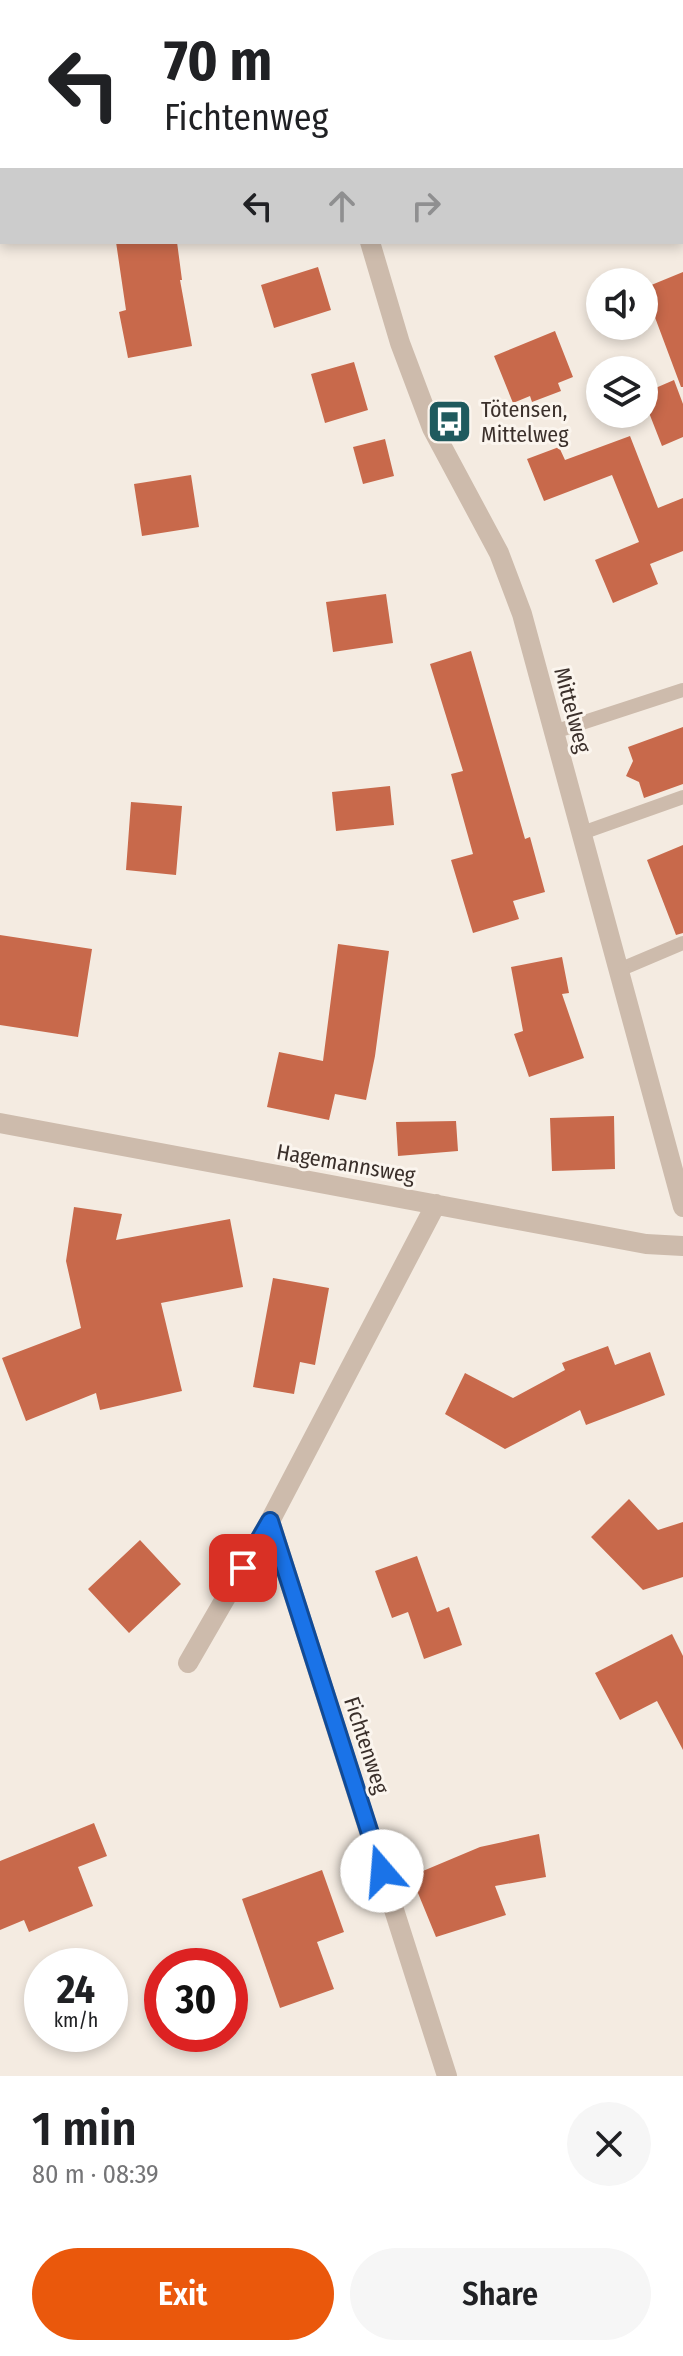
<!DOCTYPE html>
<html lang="en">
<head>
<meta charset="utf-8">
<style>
	:root { --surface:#fff; --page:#f6f6f6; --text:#202124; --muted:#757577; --accent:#ea580c }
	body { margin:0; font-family:"Fira Sans Condensed",sans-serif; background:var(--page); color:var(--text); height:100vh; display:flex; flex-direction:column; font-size:30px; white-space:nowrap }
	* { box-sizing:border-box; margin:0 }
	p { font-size:26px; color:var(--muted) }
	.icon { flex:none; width:44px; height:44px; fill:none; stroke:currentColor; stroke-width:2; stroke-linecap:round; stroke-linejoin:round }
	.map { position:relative; height:2076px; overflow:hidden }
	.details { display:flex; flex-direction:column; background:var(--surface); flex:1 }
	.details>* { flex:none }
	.guide { position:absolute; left:0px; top:0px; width:684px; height:244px; box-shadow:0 4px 12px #0003; background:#fff; color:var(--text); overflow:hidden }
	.tools { position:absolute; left:586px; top:268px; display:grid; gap:16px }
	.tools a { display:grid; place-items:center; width:72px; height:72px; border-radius:50%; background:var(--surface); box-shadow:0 4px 12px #0003; font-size:40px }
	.speed { position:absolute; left:24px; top:1948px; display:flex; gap:16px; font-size:40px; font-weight:700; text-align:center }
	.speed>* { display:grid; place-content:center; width:104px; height:104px; border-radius:50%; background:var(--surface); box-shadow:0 4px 12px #0003; line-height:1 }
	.speed small { font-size:20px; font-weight:400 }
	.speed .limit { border:12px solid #d22; background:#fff; color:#111 }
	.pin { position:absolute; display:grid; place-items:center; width:68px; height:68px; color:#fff; margin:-34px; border-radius:16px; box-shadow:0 4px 12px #0006 }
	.me { position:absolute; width:88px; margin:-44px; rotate:342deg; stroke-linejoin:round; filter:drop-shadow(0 0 6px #0008) }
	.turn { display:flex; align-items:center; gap:28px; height:168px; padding:0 32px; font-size:36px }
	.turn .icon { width:104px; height:104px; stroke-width:2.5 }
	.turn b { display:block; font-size:56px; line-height:68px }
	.lanes { display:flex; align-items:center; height:76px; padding:0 32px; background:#0003; justify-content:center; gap:40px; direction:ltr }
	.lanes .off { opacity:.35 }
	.round { display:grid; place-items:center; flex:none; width:84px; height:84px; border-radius:42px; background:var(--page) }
	.head { display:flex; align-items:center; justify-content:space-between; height:136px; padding:0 32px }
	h1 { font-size:48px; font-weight:600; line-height:60px }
	.action { display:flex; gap:16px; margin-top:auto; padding:16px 32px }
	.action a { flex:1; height:92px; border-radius:48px; background:var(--accent); color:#fff; font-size:32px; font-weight:600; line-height:92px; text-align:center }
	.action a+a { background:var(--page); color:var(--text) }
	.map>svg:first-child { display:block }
	.building { fill:#c8694b }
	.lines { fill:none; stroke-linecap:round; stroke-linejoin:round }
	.lane { stroke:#cdbbac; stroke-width:14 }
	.street { stroke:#cdbbac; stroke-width:20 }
	.route-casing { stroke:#114b97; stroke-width:20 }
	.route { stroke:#1a73e8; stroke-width:14 }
	.labels { text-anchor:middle; stroke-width:6; stroke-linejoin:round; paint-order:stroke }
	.poi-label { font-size:22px; fill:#3b302b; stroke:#fbf5ee; text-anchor:start }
	.street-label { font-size:22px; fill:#3b302b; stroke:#fbf5ee }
</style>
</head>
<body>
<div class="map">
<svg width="683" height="2076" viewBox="0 0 683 2076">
	<rect width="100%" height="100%" fill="#f4ebe1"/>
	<path class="building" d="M116,242H177L182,280H180L192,346L128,358L119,312L126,310Z
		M318,267L331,310L274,328L261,285Z
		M683,272V387H681L644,288Z
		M555,331L573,377L558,383L561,391L532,402L530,396L513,403L494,356Z
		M354,362L368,410L325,423L311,374Z
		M674,380L683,404V437L662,446L644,400V393Z
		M630,436L658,508L683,498V551L650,564L658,584L613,603L595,560L639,542L612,475L544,501L527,459L559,447L565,460Z
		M385,439L394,476L363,484L353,447Z
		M191,475L199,527L142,536L134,484Z
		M386,594L393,643L333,652L326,602Z
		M471,651L525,839L530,837L545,892L513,901L519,919L473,933L451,860L473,854L451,774L463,771L430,664Z
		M683,727V784L644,798L639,782L626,776L633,761L628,747Z
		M390,786L394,825L336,831L332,792Z
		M131,802L182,806L176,875L126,870Z
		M683,845V933L676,935L647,860Z
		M0,935L92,949L78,1037L0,1025Z
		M338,944L389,951L375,1056L366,1100L335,1094L329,1120L267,1107L279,1052L323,1061Z
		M562,957L569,993L562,994L584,1058L529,1077L514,1034L523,1031L511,967Z
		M614,1116L615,1169L552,1171L550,1118Z
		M456,1121L458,1151L398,1156L396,1122Z
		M74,1207L122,1214L116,1240L230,1219L243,1287L161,1303L182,1391L100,1410L96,1393L26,1421L2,1358L81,1328L66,1261Z
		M273,1278L329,1288L315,1365L300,1362L294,1394L253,1387Z
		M608,1346L615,1365L650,1352L665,1395L586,1425L580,1410L505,1449L445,1414L465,1373L513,1398L565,1370L562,1363Z
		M629,1499L658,1530L683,1522V1577L643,1590L591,1537Z
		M140,1540L181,1584L129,1633L88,1589Z
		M417,1556L437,1612L449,1607L462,1645L424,1659L408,1612L392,1618L375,1571Z
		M672,1634L683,1656V1750L657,1701L620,1720L595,1673Z
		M94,1823L107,1856L78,1867L93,1906L29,1932L24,1920L0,1930V1861Z
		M539,1834L546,1877L495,1886L506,1915L436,1937L411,1876L480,1847Z
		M322,1870L344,1932L317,1942L334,1989L280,2008L242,1899Z"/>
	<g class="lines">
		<path class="lane" d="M554,732L683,690
			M582,833L683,797
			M619,970L683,943"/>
		<path class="street" d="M253,0L255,2
			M370,242L400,343L432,428L499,553L522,614L683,1207
			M0,1123L646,1244L683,1246
			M436,1204L270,1521L447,2076
			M188,1663L270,1521"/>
	</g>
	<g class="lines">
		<defs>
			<path id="route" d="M243,1568L270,1521L382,1871"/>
		</defs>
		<use href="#route" class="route-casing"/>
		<use href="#route" class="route"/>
	</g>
	<defs>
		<symbol id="bus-square" viewBox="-11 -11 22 22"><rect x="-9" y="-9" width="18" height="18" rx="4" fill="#1f5a5e" stroke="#fbf5ee"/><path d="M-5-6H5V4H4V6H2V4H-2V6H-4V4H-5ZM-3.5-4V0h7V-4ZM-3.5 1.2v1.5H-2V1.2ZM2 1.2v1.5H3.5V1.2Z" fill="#fff"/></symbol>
	</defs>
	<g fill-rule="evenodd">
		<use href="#bus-square" x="424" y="396" width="51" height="51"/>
	</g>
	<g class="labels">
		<g class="poi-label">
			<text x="481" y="417">Tötensen,<tspan x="481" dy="25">Mittelweg</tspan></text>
		</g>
		<g class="street-label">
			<text transform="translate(573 710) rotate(75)" y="8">Mittelweg</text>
			<text transform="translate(346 1163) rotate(10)" y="8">Hagemannsweg</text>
			<text transform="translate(367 1745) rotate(72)" y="8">Fichtenweg</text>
		</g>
	</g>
</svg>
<div class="tools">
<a><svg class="icon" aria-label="sound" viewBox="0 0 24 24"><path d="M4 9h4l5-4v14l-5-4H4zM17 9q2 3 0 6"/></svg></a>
<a><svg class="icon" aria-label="layers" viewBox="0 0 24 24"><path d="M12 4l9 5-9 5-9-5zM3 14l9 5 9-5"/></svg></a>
</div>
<div class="speed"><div>24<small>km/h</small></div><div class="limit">30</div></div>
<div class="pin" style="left:243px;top:1568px;background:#d93025"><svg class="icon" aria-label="arrive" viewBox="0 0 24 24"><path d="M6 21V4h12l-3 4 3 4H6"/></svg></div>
<svg class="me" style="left:382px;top:1871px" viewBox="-20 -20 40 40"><circle r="19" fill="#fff"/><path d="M0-13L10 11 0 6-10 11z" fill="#1a73e8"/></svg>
<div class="guide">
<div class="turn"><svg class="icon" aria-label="left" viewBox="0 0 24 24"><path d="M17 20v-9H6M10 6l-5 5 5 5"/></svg><div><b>70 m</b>Fichtenweg</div></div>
<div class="lanes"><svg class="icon" aria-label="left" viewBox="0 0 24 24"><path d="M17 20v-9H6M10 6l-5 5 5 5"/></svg><svg class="icon off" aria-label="ahead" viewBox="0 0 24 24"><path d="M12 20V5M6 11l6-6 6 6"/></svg><svg class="icon off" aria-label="right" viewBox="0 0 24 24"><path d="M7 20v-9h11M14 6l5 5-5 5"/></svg></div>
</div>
</div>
<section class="details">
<div class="head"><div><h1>1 min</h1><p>80 m · 08:39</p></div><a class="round"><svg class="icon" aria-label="close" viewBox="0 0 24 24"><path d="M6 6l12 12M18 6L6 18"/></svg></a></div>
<div class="action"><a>Exit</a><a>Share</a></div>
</section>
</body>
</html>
